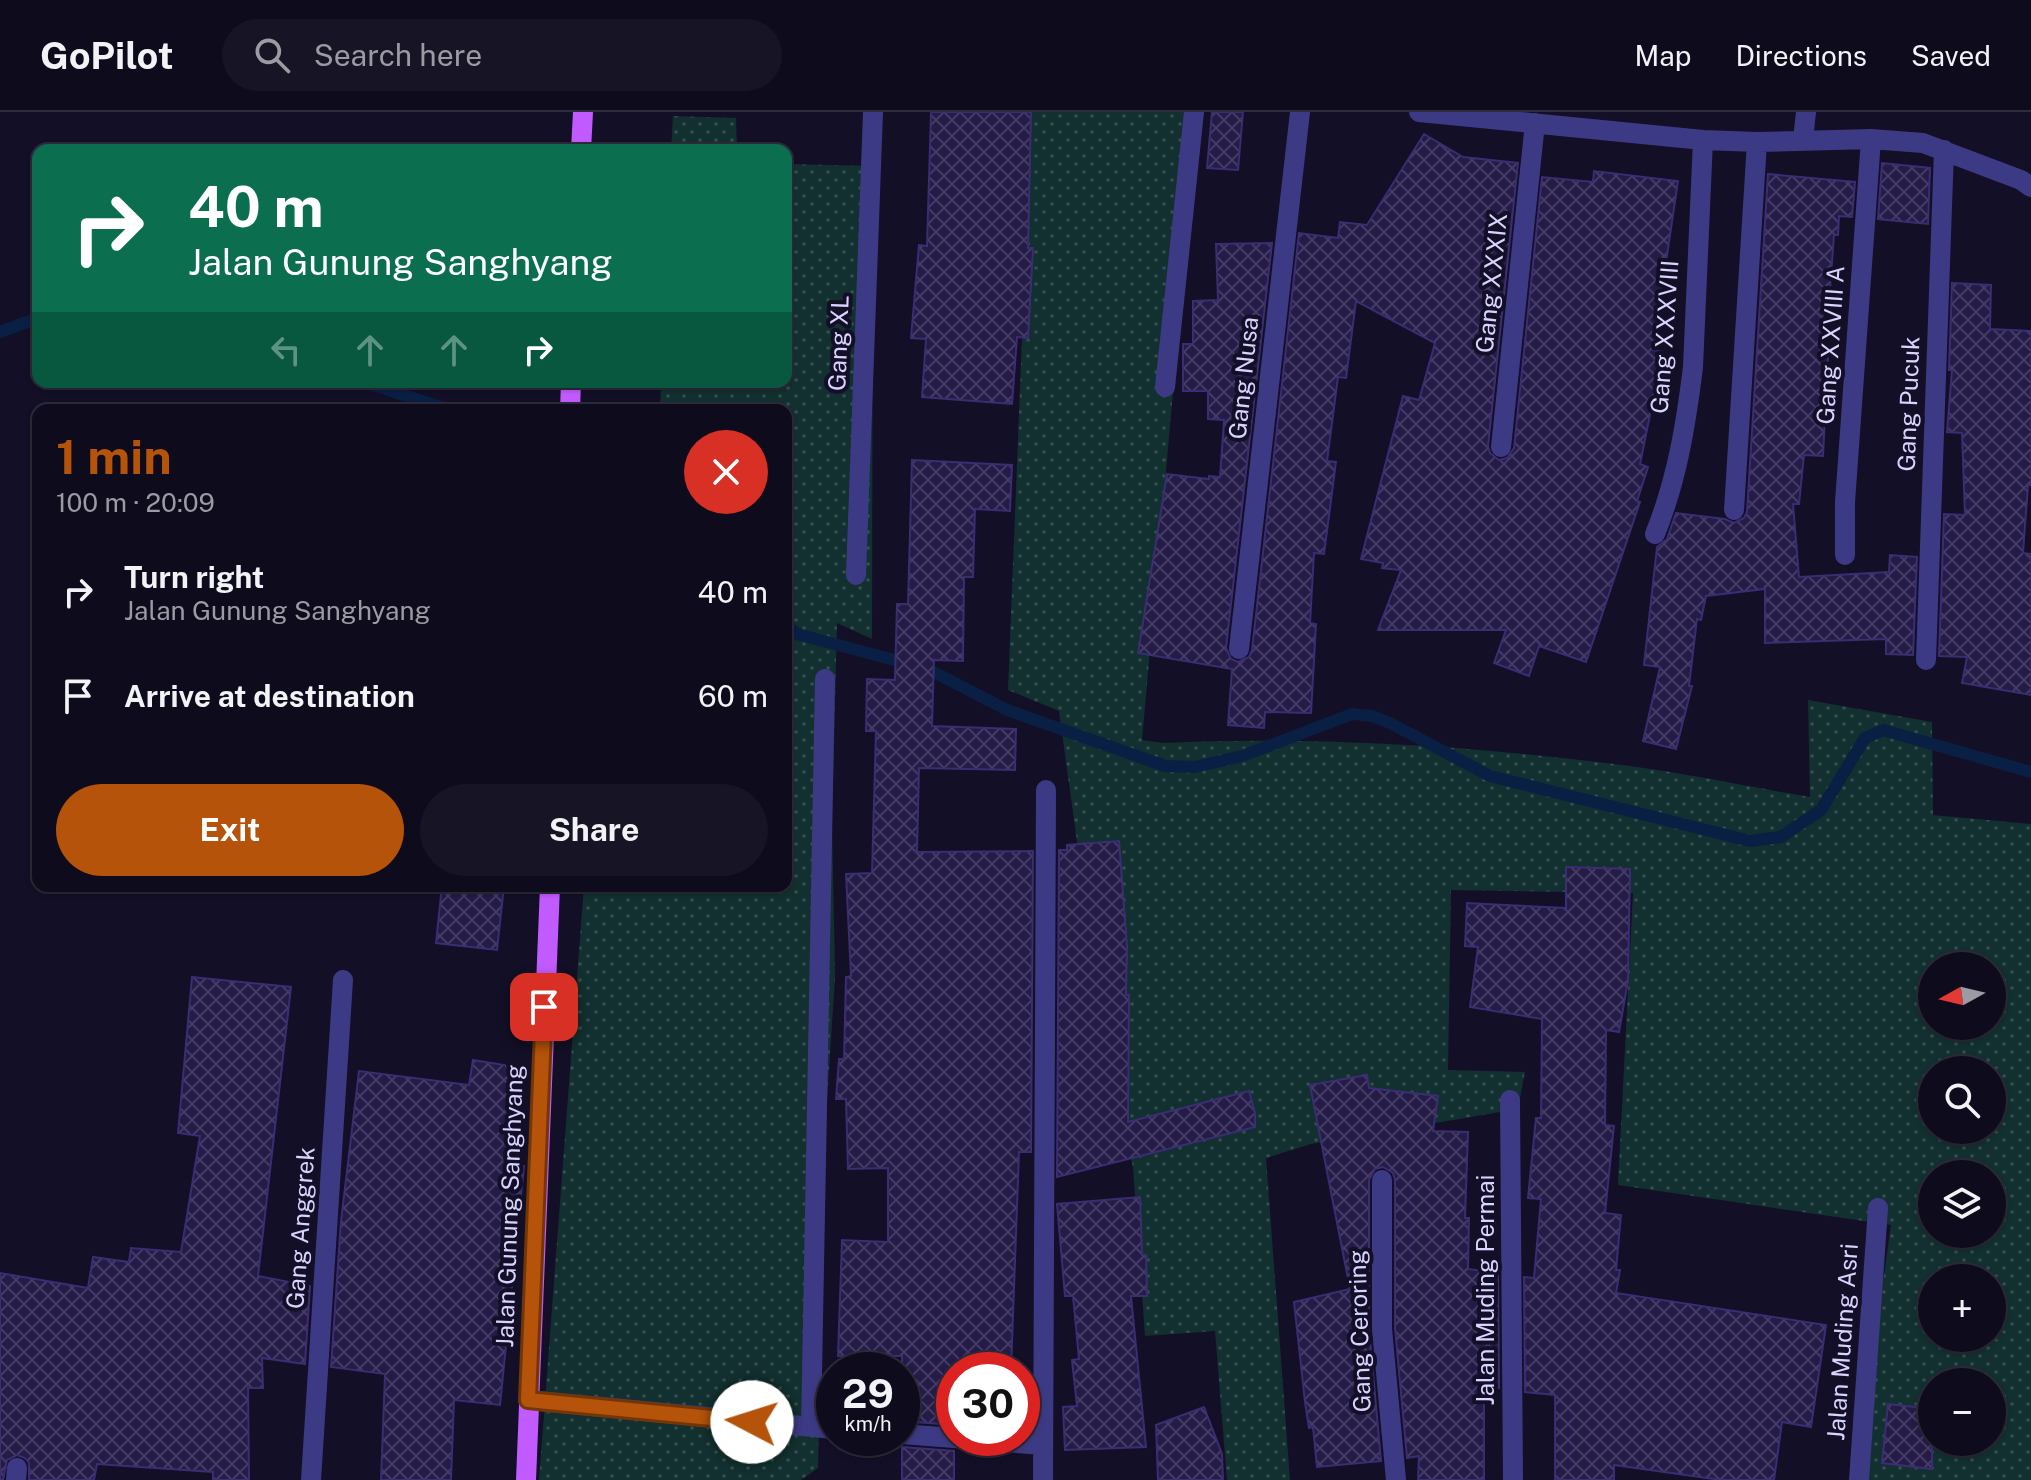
<!DOCTYPE html>
<html lang="en">
<head>
<meta charset="utf-8">
<style>
	:root { --surface:#0e0b1c; --page:#171425; --text:#f1f3f6; --muted:#9b9ba3; --line:#2e2b3b; --accent:#b45309 }
	body { margin:0; font-family:"Public Sans",sans-serif; background:var(--page); color:var(--text); height:100vh; display:flex; flex-direction:column; font-size:30px; white-space:nowrap }
	* { box-sizing:border-box; margin:0 }
	p { font-size:26px; color:var(--muted) }
	.icon { flex:none; width:44px; height:44px; fill:none; stroke:currentColor; stroke-width:2; stroke-linecap:round; stroke-linejoin:round }
	.map { position:relative; flex:1; overflow:hidden }
	.details { position:absolute; left:32px; top:292px; width:760px; height:488px; display:flex; flex-direction:column; background:var(--surface); border-radius:16px; box-shadow:0 2px 6px #0004,0 0 0 2px var(--line) }
	.details>* { flex:none }
	.guide { position:absolute; left:32px; top:32px; width:760px; height:244px; border-radius:16px; box-shadow:0 2px 6px #0004,0 0 0 2px var(--line); background:#0b6e4f; color:#fff; overflow:hidden }
	.needle { width:52px; rotate:262deg }
	.buttons { position:absolute; left:1918px; top:840px; display:grid; gap:16px }
	.buttons a { display:grid; place-items:center; width:88px; height:88px; border-radius:50%; background:var(--surface); box-shadow:0 2px 6px #0004,0 0 0 2px var(--line); font-size:40px }
	.speed { position:absolute; left:816px; top:1240px; display:flex; gap:16px; font-size:40px; font-weight:700; text-align:center }
	.speed>* { display:grid; place-content:center; width:104px; height:104px; border-radius:50%; background:var(--surface); box-shadow:0 2px 6px #0004,0 0 0 2px var(--line); line-height:1 }
	.speed small { font-size:20px; font-weight:400 }
	.speed .limit { border:12px solid #d22; background:#fff; color:#111 }
	.pin { position:absolute; display:grid; place-items:center; width:68px; height:68px; color:#fff; margin:-34px; border-radius:16px; box-shadow:0 4px 12px #0006 }
	.me { position:absolute; width:88px; margin:-44px; rotate:275deg; stroke-linejoin:round; filter:drop-shadow(0 0 6px #0008) }
	.turn { display:flex; align-items:center; gap:28px; height:168px; padding:0 24px; font-size:36px }
	.turn .icon { width:104px; height:104px; stroke-width:2.5 }
	.turn b { display:block; font-size:56px; line-height:68px }
	.lanes { display:flex; align-items:center; height:76px; padding:0 24px; background:#0003; justify-content:center; gap:40px; direction:ltr }
	.lanes .off { opacity:.35 }
	.round { display:grid; place-items:center; flex:none; width:84px; height:84px; border-radius:42px; background:var(--page) }
	.summary { display:flex; align-items:center; justify-content:space-between; height:136px; padding:0 24px }
	h1 { font-size:48px; font-weight:700; line-height:60px; color:var(--accent) }
	.primary-button { display:flex; gap:16px; margin-top:auto; padding:16px 24px }
	.primary-button a { flex:1; height:92px; border-radius:48px; background:var(--accent); color:#fff; font-size:32px; font-weight:700; line-height:92px; text-align:center }
	.primary-button a+a { background:var(--page); color:var(--text) }
	ul { padding:0; list-style:none }
	li { display:flex; align-items:center; gap:24px; height:104px; padding:0 24px }
	li div { flex:1 }
	li b { display:block; font-size:30px }
	li em { font-style:normal }
	header { display:flex; align-items:center; gap:48px; box-sizing:border-box; height:112px; padding:0 40px; background:var(--surface); border-bottom:2px solid var(--line) }
	header strong { font-size:38px }
	nav { display:flex; gap:44px; margin-inline-start:auto; font-size:28px }
	.search { width:560px; height:72px; background:var(--page); display:flex; align-items:center; gap:20px; box-sizing:border-box; padding:0 28px; border-radius:44px; color:var(--muted); font-size:30px }
	.map>svg:first-child { display:block }
	.grass { fill:url(#grass-dots); fill-rule:evenodd }
	.lines { fill:none; stroke-linecap:round; stroke-linejoin:round }
	.stream { stroke:#0a1f44; stroke-width:12 }
	.building { fill:url(#building-cross-hatch); stroke:#3b2d73; stroke-width:2 }
	.minor { stroke:#3d3a85; stroke-width:20 }
	.major { stroke:#c25bff; stroke-width:20 }
	.route-casing { stroke:#753606; stroke-width:20 }
	.route { stroke:#b45309; stroke-width:14 }
	.labels { text-anchor:middle; stroke-width:8; stroke-linejoin:round; paint-order:stroke }
	.street-label { font-size:24px; fill:#d9d4ff; stroke:#130f26 }
</style>
</head>
<body>
<header>
<strong>GoPilot</strong>
<div class="search"><svg class="icon" aria-label="search" viewBox="0 0 24 24"><circle cx="10" cy="10" r="6"/><path d="M15 15l6 6"/></svg>Search here</div>
<nav><a>Map</a><a>Directions</a><a>Saved</a></nav>
</header>
<div class="map">
<svg width="2031" height="1368" viewBox="0 0 2031 1368">
	<defs>
		<pattern id="grass-dots" width="8" height="8" patternUnits="userSpaceOnUse" patternTransform="scale(2)"><rect width="8" height="8" fill="#12302f"/><path d="M2 2h.1M6 6h.1" fill="none" stroke="#344d4e" stroke-width="1.8" stroke-linecap="round"/></pattern>
		<pattern id="building-cross-hatch" width="8" height="8" patternUnits="userSpaceOnUse" patternTransform="scale(2)"><rect width="8" height="8" fill="#241b47"/><path d="M0 0l8 8M0 8l8-8" fill="none" stroke="#433b63"/></pattern>
	</defs>
	<rect width="100%" height="100%" fill="#130f26"/>
	<path class="grass" d="M1031,0H1198L1142,628L1162,631C1319,624 1475,634 1630,654C1690,662 1750,675 1810,685L1808,588L1932,610L1933,703L2031,712V1368H1855L1891,1113L1618,1073L1633,781L1451,778L1448,958L1525,960L1518,997L1311,1032L1266,1046L1290,1368H1227L1215,1219L1145,1224L1133,1056L1080,751L1059,599L1008,578ZM1932,854H1992V914H1932ZM1932,958H1992V1018H1932ZM1932,1062H1992V1122H1932ZM1932,1166H1992V1226H1932ZM1932,1270H1992V1330H1932Z
		M673,4L736,6L737,38H671Z
		M786,52L873,54L872,527L837,511L832,711L835,865L826,1005L818,1356L801,1368H539L584,774H786V298H660L661,270H786Z"/>
	<g class="lines">
		<path class="stream" d="M0,220L38,206
			M364,270L450,298
			M786,513L797,522L928,557L1007,598L1165,654L1195,655L1242,644L1352,602L1372,604L1390,611L1490,664L1750,729L1781,725L1821,698L1865,626L1883,618L2031,660"/>
	</g>
	<path class="building" d="M931,0H1031L1028,136H1033L1028,226L1017,225L1012,292L922,285L926,227L911,226L919,133L927,134Z
		M1212,0H1243L1238,58L1207,56Z
		M1424,22L1463,45L1518,51L1488,334L1490,341L1499,348L1507,346L1514,336L1542,65L1593,70L1594,59L1678,69L1653,238L1662,240L1655,289L1653,288L1640,352L1648,355L1637,389L1640,390L1586,550L1539,534L1529,564L1494,551L1506,518H1378L1401,458L1382,456L1383,451L1361,447L1403,284L1419,288L1435,231L1356,189L1346,266L1338,265L1327,349L1336,350L1324,442L1314,441L1310,511L1316,512L1311,601L1265,600L1264,616L1228,613L1232,557L1138,541L1167,362L1209,367V364L1220,365L1224,308L1208,307V279H1183V232H1193V189L1218,188L1216,132L1272,131L1226,536L1231,547L1238,550L1249,545L1252,538L1299,121L1338,126L1340,110L1367,113Z
		M1882,51L1930,56L1928,112L1878,107Z
		M1768,62L1855,70L1852,105L1839,104L1838,123H1834L1830,177L1825,176L1819,245H1828L1823,344L1804,343L1799,392H1793L1799,465L1889,460L1890,443L1917,445L1913,543L1886,542V527L1765,531V477L1706,484L1701,508L1697,507L1689,574H1692L1676,637L1643,629L1660,555L1644,553L1657,435L1667,427L1676,401L1725,407L1734,411L1744,406L1747,400Z
		M1952,171L1991,173L1990,217L2031,219V373H2028L2023,441L2031,442V583L1962,571L1967,545L1939,544L1944,402L1965,403L1962,321L1947,320L1952,258H1949Z
		M912,348L1012,353L1010,399L975,397L973,465H964L963,549L934,548L932,614L1016,617L1015,658L919,656L917,740L1033,739L1031,1040H1019L1011,1258H954V1313L902,1309V1244H838L842,1128L888,1130V1056L848,1057L846,987H836L839,947H844L846,865L851,864L846,762L872,761L876,619H866L867,567L895,568L897,492H908Z
		M1119,729L1127,834L1126,883H1129L1128,1010L1249,979L1255,1001V1015L1057,1065L1059,738H1067V733Z
		M1566,755L1630,757L1628,869L1619,920L1606,918L1605,1013L1614,1014L1605,1101L1621,1103L1616,1158H1620L1616,1181L1826,1213L1811,1315L1782,1310L1774,1368H1721L1614,1353V1368H1555V1283L1525,1280L1524,1165L1534,1166L1541,1087L1528,1086L1536,1006H1541L1542,907L1470,895L1478,835L1465,834L1467,791L1566,796Z
		M442,774H504L497,838L436,831Z
		M192,865L291,875L258,1164L310,1174L305,1252L262,1246L263,1276H248L249,1368H213V1360L97,1352L94,1368H29V1351L25,1346L17,1343L7,1348L3,1368H0V1161L88,1176L93,1145L129,1150L131,1136L181,1140L200,1024L178,1021Z
		M473,948L523,956L509,1053L524,1054L500,1293L454,1288L451,1368H381L385,1262L331,1255L341,1109L359,959L469,973Z
		M1367,963L1369,976L1438,984L1433,1019L1468,1020L1465,1106H1469L1468,1157L1498,1161L1499,1276L1484,1274V1368H1418L1419,1344L1407,1346L1395,1216V1068L1393,1061L1383,1055L1375,1057L1369,1068V1217L1381,1349L1317,1355L1313,1315L1309,1316L1305,1290L1294,1190L1350,1177L1310,973Z
		M1140,1085L1142,1143H1146L1147,1184H1131L1146,1335L1065,1338L1063,1295L1077,1294L1072,1248L1079,1247L1073,1184H1065L1057,1092Z
		M1888,1292L1932,1297V1357L1882,1351Z
		M1204,1295L1222,1342L1223,1368H1158L1156,1313Z
		M902,1335L954,1339V1368H902Z"/>
	<g class="lines">
		<path class="minor" d="M1419,0L1703,28L1757,30L1871,27L1923,31L2021,68L2031,75
			M1803,28L1806,0
			M1165,275L1194,0
			M1501,335L1535,11
			M1734,398L1757,30
			M1655,422C1677,368 1686,312 1693,255L1703,28
			M1845,443V390L1871,27
			M856,463L873,0
			M1239,537L1300,0
			M1926,548L1944,38
			M1510,988L1513,1368
			M1382,1068V1217L1396,1368
			M528,1288L834,1317
			M811,1315L825,567
			M902,1322L1043,1333
			M16,1368L17,1356
			M311,1368L343,868
			M1043,1368L1046,678
			M1859,1368L1878,1096"/>
		<path class="major" d="M581,38L583,0
			M570,298L571,270
			M526,1368L550,774"/>
	</g>
	<g class="lines">
		<defs>
			<path id="route" d="M544,895L528,1288L752,1310"/>
		</defs>
		<use href="#route" class="route-casing"/>
		<use href="#route" class="route"/>
	</g>
	<g class="labels">
		<g class="street-label">
			<text transform="translate(1492 171) rotate(-84)" y="8">Gang XXXIX</text>
			<text transform="translate(1665 225) rotate(-86)" y="8">Gang XXXVIII</text>
			<text transform="translate(839 231) rotate(-88)" y="8">Gang XL</text>
			<text transform="translate(1831 233) rotate(-86)" y="8">Gang XXVIII A</text>
			<text transform="translate(1244 266) rotate(-84)" y="8">Gang Nusa</text>
			<text transform="translate(1909 292) rotate(-88)" y="8">Gang Pucuk</text>
			<text transform="translate(510 1094) rotate(-88)" y="8">Jalan Gunung Sanghyang</text>
			<text transform="translate(301 1116) rotate(-86)" y="8">Gang Anggrek</text>
			<text transform="translate(1486 1178) rotate(-90)" y="8">Jalan Muding Permai</text>
			<text transform="translate(1360 1219) rotate(-92)" y="8">Gang Ceroring</text>
			<text transform="translate(1843 1230) rotate(-86)" y="8">Jalan Muding Asri</text>
		</g>
	</g>
</svg>
<div class="buttons">
<a><svg class="needle" viewBox="-14 -14 28 28"><path d="M0-13l5 13h-10z" fill="#e53935"/><path d="M0 13l5-13h-10z" fill="#9b9ba3"/></svg></a>
<a><svg class="icon" aria-label="search" viewBox="0 0 24 24"><circle cx="10" cy="10" r="6"/><path d="M15 15l6 6"/></svg></a>
<a><svg class="icon" aria-label="layers" viewBox="0 0 24 24"><path d="M12 4l9 5-9 5-9-5zM3 14l9 5 9-5"/></svg></a>
<a>+</a>
<a>−</a>
</div>
<div class="speed"><div>29<small>km/h</small></div><div class="limit">30</div></div>
<div class="pin" style="left:544px;top:895px;background:#d93025"><svg class="icon" aria-label="arrive" viewBox="0 0 24 24"><path d="M6 21V4h12l-3 4 3 4H6"/></svg></div>
<svg class="me" style="left:752px;top:1310px" viewBox="-20 -20 40 40"><circle r="19" fill="#fff"/><path d="M0-13L10 11 0 6-10 11z" fill="#b45309"/></svg>
<div class="guide">
<div class="turn"><svg class="icon" aria-label="right" viewBox="0 0 24 24"><path d="M7 20v-9h11M14 6l5 5-5 5"/></svg><div><b>40 m</b>Jalan Gunung Sanghyang</div></div>
<div class="lanes"><svg class="icon off" aria-label="left" viewBox="0 0 24 24"><path d="M17 20v-9H6M10 6l-5 5 5 5"/></svg><svg class="icon off" aria-label="ahead" viewBox="0 0 24 24"><path d="M12 20V5M6 11l6-6 6 6"/></svg><svg class="icon off" aria-label="ahead" viewBox="0 0 24 24"><path d="M12 20V5M6 11l6-6 6 6"/></svg><svg class="icon" aria-label="right" viewBox="0 0 24 24"><path d="M7 20v-9h11M14 6l5 5-5 5"/></svg></div>
</div>
<section class="details">
<div class="summary"><div><h1>1 min</h1><p>100 m · 20:09</p></div><a class="round" style="background:#d93025;color:#fff"><svg class="icon" aria-label="close" viewBox="0 0 24 24"><path d="M6 6l12 12M18 6L6 18"/></svg></a></div>
<ul>
<li><svg class="icon" aria-label="right" viewBox="0 0 24 24"><path d="M7 20v-9h11M14 6l5 5-5 5"/></svg><div><b>Turn right</b><p>Jalan Gunung Sanghyang</p></div><em>40 m</em></li>
<li><svg class="icon" aria-label="arrive" viewBox="0 0 24 24"><path d="M6 21V4h12l-3 4 3 4H6"/></svg><div><b>Arrive at destination</b></div><em>60 m</em></li>
</ul>
<div class="primary-button"><a>Exit</a><a>Share</a></div>
</section>
</div>
</body>
</html>
